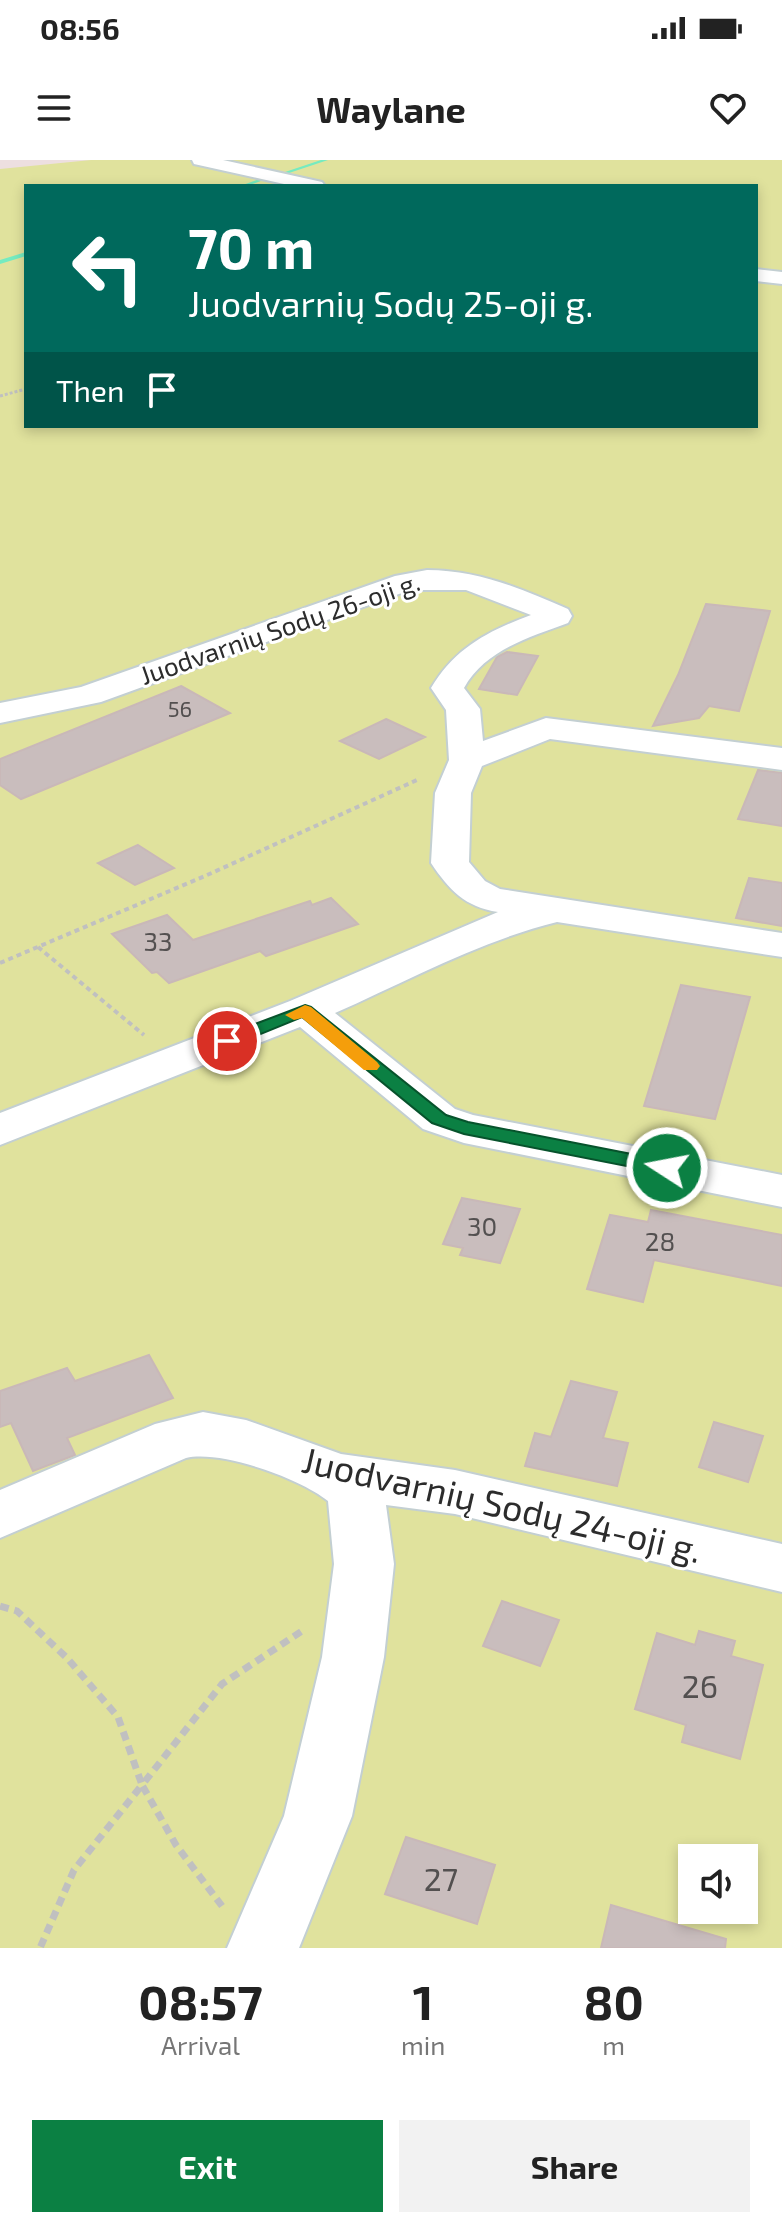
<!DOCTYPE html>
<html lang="en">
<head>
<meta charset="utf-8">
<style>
	:root { --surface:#fff; --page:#f2f2f2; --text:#222; --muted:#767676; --accent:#0b8043 }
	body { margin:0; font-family:"Exo 2",sans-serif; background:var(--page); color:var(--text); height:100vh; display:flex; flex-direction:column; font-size:30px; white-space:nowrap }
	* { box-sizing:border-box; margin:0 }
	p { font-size:26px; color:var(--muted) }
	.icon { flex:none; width:44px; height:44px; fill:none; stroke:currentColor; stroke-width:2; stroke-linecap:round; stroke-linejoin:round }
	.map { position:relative; height:1788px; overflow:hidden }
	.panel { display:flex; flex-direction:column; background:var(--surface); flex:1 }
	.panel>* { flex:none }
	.guide { position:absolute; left:24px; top:24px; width:734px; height:244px; border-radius:0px; box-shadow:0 4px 12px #0003; background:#00695c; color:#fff; overflow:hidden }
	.tools { position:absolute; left:678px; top:1684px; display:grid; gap:16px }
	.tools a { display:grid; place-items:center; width:80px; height:80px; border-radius:0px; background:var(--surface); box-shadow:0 4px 12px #0003; font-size:40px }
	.pin { position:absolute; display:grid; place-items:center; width:68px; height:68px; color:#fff; margin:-34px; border:4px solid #fff; border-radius:50%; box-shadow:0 2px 8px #0007 }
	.me { position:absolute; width:88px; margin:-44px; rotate:281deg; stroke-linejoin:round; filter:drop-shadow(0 0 6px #0008) }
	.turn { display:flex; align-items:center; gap:28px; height:168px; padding:0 32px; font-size:36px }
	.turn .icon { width:104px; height:104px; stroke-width:2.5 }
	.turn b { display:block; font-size:56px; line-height:68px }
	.then { display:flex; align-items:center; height:76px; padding:0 32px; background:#0003; gap:16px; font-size:30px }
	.eta { display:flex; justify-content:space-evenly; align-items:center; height:136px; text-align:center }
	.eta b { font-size:48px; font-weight:700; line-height:56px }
	.action { display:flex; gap:16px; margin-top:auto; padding:16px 32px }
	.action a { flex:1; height:92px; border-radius:0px; background:var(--accent); color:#fff; font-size:32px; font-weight:700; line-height:92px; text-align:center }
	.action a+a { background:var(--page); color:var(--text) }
	.status { display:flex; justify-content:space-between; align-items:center; height:56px; padding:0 40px; background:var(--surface); direction:ltr }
	.status svg { height:22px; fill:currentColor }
	header { display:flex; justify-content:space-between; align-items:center; height:104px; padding:0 32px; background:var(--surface); font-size:36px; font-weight:700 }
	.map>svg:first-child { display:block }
	.green { fill:#e0e29d; fill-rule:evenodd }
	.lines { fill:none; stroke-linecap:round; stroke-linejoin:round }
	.stream { fill:#75ebc0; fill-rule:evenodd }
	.building { fill:#c9bdbd; stroke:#c9b8b8; stroke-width:2 }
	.minor-casing { stroke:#c3cfd2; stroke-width:4 }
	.path-far2 { stroke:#c0c0c0; stroke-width:3; stroke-dasharray:3 2; stroke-linecap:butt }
	.path-far1 { stroke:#c0c0c0; stroke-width:4; stroke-dasharray:5 4; stroke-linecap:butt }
	.path { stroke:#c0c0c0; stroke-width:7; stroke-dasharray:9 6; stroke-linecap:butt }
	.minor { fill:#fff; fill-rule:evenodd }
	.route { fill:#0b8043; stroke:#07532c; stroke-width:2 }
	.slow { fill:#f59e0b }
	.labels { text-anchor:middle; stroke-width:6; stroke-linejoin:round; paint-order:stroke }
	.far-number-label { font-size:22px; fill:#535050 }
	.far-street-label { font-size:26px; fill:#2c2c2c; stroke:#fff }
	.number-label { font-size:26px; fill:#535050 }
	.near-number-label { font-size:32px; fill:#535050 }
	.near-street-label { font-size:36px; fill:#2c2c2c; stroke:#fff }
</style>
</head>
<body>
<div class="status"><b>08:56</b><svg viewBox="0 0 49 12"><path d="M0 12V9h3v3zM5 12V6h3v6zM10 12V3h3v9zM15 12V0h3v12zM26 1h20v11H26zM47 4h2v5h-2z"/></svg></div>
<header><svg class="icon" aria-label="menu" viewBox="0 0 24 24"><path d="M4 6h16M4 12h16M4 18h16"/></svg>Waylane<svg class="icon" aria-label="heart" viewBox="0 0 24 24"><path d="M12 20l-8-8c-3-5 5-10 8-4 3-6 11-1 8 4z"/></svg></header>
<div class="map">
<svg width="782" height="1788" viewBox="0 0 782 1788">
	<rect width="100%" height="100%" fill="#eddfe0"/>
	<path class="green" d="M91,0H782V1788H0V9ZM26,26H756V266H26ZM692,1698H744V1750H692Z"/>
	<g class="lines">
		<path class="stream" d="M321,0H328L286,14L282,13Z
			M265,17L269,18L247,26H240Z
			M26,92V96L0,104V100Z"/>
	</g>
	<path class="building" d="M706,444L770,451L739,551L709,546L699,558L653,566L678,515Z
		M507,492L538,496L517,535L479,529L497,497Z
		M181,526L230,553L21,639L0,625V599Z
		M386,559L425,577L379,599L340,581Z
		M758,610L782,613V666L738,659Z
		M138,685L174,708L135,725L98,703Z
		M749,718L782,723V766L736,758Z
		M331,738L358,764L266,796L260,791L169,823L157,812L152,813L112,774L167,755L193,780L310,741L312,745Z
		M681,825L750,837L715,959L644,946Z
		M462,1038L520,1049L500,1103L460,1095L463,1088L443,1084Z
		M651,1050L782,1075V1126L654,1100L643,1142L587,1129L610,1055L648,1062Z
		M149,1195L173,1238L67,1278L75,1295L33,1311L11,1263L0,1267V1231L67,1208L75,1221Z
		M571,1221L617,1232L603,1278L628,1283L617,1326L525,1306L535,1273L551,1277Z
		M714,1262L763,1276L748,1322L699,1307Z
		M502,1441L559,1460L540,1506L483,1486Z
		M699,1471L735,1481L731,1496L763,1505L740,1599L682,1582L686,1565L635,1549L657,1473L695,1485Z
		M406,1677L495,1705L477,1764L385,1734Z
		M611,1745L726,1779L725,1788H601Z"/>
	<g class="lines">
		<defs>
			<path id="minor" d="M192,0H223L322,22L325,26H293L194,4Z
				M756,109L782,112V124L756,121Z
				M427,410C478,410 522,429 568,449L572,456L568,463C530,477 485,490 464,528L480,549L483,581L546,558L782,588V610L550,579L482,606L471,633L469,702L485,721L500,729L782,773V797L557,762C480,781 407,821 335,853L455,949L473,955L782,1015V1047L464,983L423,969L300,867L0,985V953L290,841L498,752C465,747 449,730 431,703L435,633L449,600L446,550L431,528C455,488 488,471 531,455L466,430H410L101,542L0,563V543L81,527L395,416Z
				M203,1252L246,1260L341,1294L455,1310L782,1384V1432L455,1354L386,1345L394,1404L384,1497L352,1656L299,1788H227L284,1656L322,1497L334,1404L328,1341C300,1318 221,1290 186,1298L0,1378V1330L155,1264Z"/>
		</defs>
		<use href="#minor" class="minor-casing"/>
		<path class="path-far2" d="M0,236L26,229"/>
		<path class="path-far1" d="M38,787L144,875
			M0,803L205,716L417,620"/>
		<path class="path" d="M0,1446L17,1451L67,1498L118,1557L142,1625L74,1710L40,1788
			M222,1746L176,1685L142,1625L222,1524L305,1469"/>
		<use href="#minor" class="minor"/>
	</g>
	<path class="route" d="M305,845L311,847L446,955L468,962L667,1001L676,1008L667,1014L464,974L432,963L302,857L234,885L227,886L218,881L221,877Z"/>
	<path class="slow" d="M305,845L311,847L377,902L380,906L377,910H364L302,858L294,860L285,855Z"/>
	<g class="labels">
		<g class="far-number-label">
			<text x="180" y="557">56</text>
		</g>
		<g class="far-street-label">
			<text transform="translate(280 469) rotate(-19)" y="9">Juodvarnių Sodų 26-oji g.</text>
		</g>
		<g class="number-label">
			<text x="158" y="791">33</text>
			<text x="482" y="1076">30</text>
			<text x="660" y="1091">28</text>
		</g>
		<g class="near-number-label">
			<text x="700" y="1538">26</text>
			<text x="441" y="1731">27</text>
		</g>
		<g class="near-street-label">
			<text transform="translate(502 1345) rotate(13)" y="13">Juodvarnių Sodų 24-oji g.</text>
		</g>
	</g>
</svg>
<div class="tools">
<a><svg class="icon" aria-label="sound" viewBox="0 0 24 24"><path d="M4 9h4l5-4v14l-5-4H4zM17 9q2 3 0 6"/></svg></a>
</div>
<div class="pin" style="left:227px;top:881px;background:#d93025"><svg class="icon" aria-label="arrive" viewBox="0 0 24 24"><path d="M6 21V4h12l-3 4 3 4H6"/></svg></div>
<svg class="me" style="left:667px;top:1008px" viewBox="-20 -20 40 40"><circle r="17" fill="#0b8043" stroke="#fff" stroke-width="3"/><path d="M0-11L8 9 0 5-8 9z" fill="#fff"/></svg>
<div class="guide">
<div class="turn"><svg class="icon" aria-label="left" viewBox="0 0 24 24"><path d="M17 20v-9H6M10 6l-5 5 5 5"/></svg><div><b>70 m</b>Juodvarnių Sodų 25-oji g.</div></div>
<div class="then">Then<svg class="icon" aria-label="arrive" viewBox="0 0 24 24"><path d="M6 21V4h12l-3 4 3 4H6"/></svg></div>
</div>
</div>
<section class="panel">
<div class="eta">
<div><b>08:57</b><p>Arrival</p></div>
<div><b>1</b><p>min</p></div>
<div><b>80</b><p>m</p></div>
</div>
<div class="action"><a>Exit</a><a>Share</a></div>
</section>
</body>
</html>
